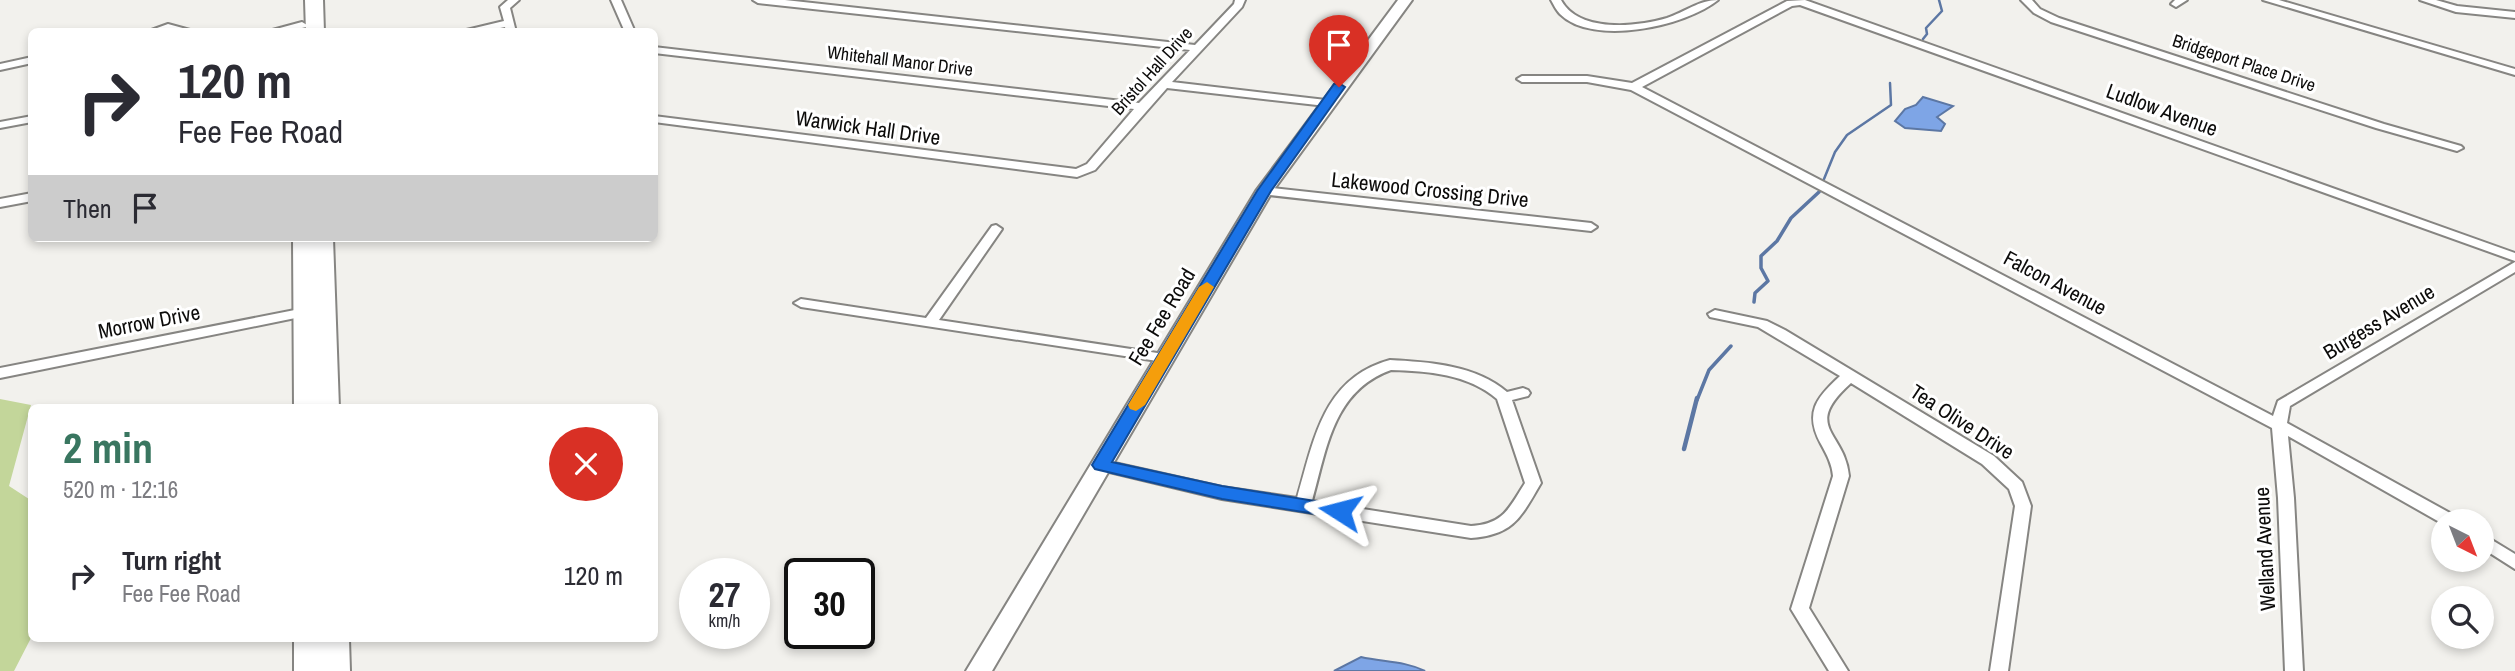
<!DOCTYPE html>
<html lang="en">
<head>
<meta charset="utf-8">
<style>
	:root { --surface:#fff; --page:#f7f7f7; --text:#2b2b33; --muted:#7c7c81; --accent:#397660 }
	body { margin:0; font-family:"Archivo Narrow",sans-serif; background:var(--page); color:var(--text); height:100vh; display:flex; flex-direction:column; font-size:26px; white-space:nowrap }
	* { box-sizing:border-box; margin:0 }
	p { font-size:23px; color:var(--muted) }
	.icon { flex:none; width:38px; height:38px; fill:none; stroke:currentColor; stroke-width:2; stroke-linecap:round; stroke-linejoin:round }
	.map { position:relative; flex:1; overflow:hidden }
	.panel { position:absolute; left:28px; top:404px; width:630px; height:238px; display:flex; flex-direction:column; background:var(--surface); border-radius:10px; box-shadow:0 4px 10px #0003 }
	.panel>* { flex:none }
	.hud { position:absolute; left:28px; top:28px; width:630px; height:214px; border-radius:10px; box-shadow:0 4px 10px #0003; background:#fff; color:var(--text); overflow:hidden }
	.needle { width:46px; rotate:138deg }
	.buttons { position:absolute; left:2431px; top:509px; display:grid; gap:14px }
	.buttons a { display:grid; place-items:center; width:63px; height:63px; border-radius:50%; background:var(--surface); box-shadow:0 4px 10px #0003; font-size:35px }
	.speed { position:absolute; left:679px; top:558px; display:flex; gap:14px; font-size:35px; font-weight:700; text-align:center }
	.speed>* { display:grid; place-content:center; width:91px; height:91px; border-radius:50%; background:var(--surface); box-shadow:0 4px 10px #0003; line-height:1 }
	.speed small { font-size:18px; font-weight:400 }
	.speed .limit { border:4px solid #111; border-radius:10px; background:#fff; color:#111 }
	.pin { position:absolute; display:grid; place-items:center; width:60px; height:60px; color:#fff; margin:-72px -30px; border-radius:50% 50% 50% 0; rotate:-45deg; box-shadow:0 0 7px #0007 }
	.pin .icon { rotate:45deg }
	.me { position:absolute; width:77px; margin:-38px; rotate:279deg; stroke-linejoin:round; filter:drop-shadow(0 0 5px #0008) }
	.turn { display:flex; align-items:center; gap:24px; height:147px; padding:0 35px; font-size:32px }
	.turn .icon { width:91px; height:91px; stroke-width:2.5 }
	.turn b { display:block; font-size:49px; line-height:60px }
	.then { display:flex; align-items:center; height:66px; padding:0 35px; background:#0003; gap:14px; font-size:26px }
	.round { display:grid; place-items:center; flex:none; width:74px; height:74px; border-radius:37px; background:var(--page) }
	.head { display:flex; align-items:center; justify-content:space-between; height:119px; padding:0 35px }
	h1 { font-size:42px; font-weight:700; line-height:52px; color:var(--accent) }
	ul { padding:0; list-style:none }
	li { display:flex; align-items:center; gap:21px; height:105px; padding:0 35px }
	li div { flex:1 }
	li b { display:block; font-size:26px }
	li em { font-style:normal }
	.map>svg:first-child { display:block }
	.green { fill:#c3d69a }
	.water { fill:#7ea5e6; stroke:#5c77a4; stroke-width:2 }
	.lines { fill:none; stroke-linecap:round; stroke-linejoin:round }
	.stream-far2 { stroke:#5c77a4; stroke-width:2.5 }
	.stream-far1 { stroke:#5c77a4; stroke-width:3.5 }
	.stream { stroke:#5c77a4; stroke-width:4.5 }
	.minor-casing { stroke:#868582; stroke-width:4 }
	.tertiary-casing { stroke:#868582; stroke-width:4 }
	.trunk-casing { stroke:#868582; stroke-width:4 }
	.minor { fill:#fff; fill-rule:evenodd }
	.tertiary { fill:#fff; fill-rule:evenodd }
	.trunk { fill:#fff; fill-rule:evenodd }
	.route { fill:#1a73e8; stroke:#114b97; stroke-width:2 }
	.slow { fill:#f59e0b }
	.labels { text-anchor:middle; stroke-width:6; stroke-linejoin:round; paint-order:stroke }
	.far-street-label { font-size:18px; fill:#0c0b0a; stroke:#fff }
	.street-label { font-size:21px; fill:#0c0b0a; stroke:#fff }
</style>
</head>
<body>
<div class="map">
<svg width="2515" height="671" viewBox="0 0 2515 671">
	<rect width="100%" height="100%" fill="#f2f1ed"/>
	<path class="green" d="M0,399L31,405L9,486L32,501L31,638L14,671H0Z"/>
	<path class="water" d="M1923,97L1953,106L1937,117L1945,124L1941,131L1905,128L1895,121L1905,109L1916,105Z
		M1361,657C1383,662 1405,661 1425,671H1334Z"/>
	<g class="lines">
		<path class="stream-far2" d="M1923,39L1927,34L1926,28L1942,11L1939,0
			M1824,179L1835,152L1847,135L1891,105L1890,83"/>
		<path class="stream-far1" d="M1754,302L1755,293L1768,281L1761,268V256L1777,241L1791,218L1819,192
			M1697,400L1709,370L1731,346"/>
		<path class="stream" d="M1684,449L1697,398"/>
		<defs>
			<path id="minor" d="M508,0H519L510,8L516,32H506L505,27L481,32H458L504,21L500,7Z
				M611,0H621L635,32H625Z
				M753,0H785L1195,45L1234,4L1235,0H1245L1242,7L1172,82L1326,100L1332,103L1326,106L1167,88L1095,170L1077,177L654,122V116L1076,169L1087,164L1134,109L654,53V47L1139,103L1190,50L758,3Z
				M1551,0H1561C1579,33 1636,27 1667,18C1685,12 1699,0 1718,0C1686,26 1593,47 1560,14C1556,10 1554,5 1551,0Z
				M1805,0L2515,253V261L1800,5L1792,6L1642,87L2273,416L2278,401L2515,262V272L2290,406L2287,423L2459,518L2461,522H2443V524L2288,436L2294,498L2303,671H2285L2278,498L2272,428L1631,90L1587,82H1522L1517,79L1522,76H1587L1632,83L1787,1Z
				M2021,0H2032L2040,9L2059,18L2384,124L2461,146L2463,148L2457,151L2376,128L2051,22L2034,13Z
				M2175,0H2187L2176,7L2171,4Z
				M2263,0H2279L2515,69V75Z
				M2420,0H2436L2457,6L2515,12V18L2456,12Z
				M302,22L307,25L306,27L286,32H265Z
				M168,24L190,30L191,32H146Z
				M32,57V63L0,70V64Z
				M32,116V122L0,128V122Z
				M1264,187L1591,223L1597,227L1591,231L1260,194L1258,191L1260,188Z
				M32,193V201L0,207V199Z
				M996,225L1002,229L939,320L1164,354L1171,358L1169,361L1164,362L801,307L794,303L801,299L926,318L992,226Z
				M305,308L312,312L310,315L0,378V368Z
				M1715,310L1767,321L1785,330L1994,456L2022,482L2031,506L2008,671H1990L2015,506L2009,489L1982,464L1851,383C1801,428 1845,431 1849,476L1809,608L1848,671H1829L1791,609L1833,476C1832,464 1827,455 1821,444C1804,413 1816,398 1840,376L1758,327L1710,317L1708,314Z
				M1390,360C1429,362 1476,365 1507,392L1523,388L1528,390L1530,393L1528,396L1512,400L1541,483C1521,517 1514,535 1471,538L1222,499L1101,470L1095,469L1093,465L1095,461L1101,460L1222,487L1297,498C1314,440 1323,378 1390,360ZM1391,370C1428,371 1468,374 1497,399L1525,483C1509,508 1504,524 1471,526L1312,501C1327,448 1333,391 1391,370Z
				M2482,534L2515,554V569L2482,548Z"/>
			<path id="tertiary" d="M1398,0H1412L1272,192L992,671H966L1256,191Z"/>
			<path id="trunk" d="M305,0H323L324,32H306Z
				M293,238H333L339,408H294Z
				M294,639H349L350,671H294Z"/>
		</defs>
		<use href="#minor" class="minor-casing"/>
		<use href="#tertiary" class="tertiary-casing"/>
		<use href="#trunk" class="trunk-casing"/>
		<use href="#minor" class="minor"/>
		<use href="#tertiary" class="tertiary"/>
		<use href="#trunk" class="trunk"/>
	</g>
	<path class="route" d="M1339,83L1345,87L1271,191L1112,462L1222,486L1340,505L1347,507L1350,511L1347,516L1340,518L1222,499L1095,469L1092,465L1257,191L1334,84Z"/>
	<path class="slow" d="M1207,282L1214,287L1145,405L1136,411L1130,409L1128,405L1199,287Z"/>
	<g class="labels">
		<g class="far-street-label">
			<text transform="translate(900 61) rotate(7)" y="6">Whitehall Manor Drive</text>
			<text transform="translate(2244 63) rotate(18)" y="6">Bridgeport Place Drive</text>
			<text transform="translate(1152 71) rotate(-48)" y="6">Bristol Hall Drive</text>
		</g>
		<g class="street-label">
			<text transform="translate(2162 110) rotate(20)" y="7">Ludlow Avenue</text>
			<text transform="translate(868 128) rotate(8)" y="7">Warwick Hall Drive</text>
			<text transform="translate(1430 190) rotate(6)" y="7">Lakewood Crossing Drive</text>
			<text transform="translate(2055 283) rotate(28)" y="7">Falcon Avenue</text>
			<text transform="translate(1162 317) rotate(-59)" y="7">Fee Fee Road</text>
			<text transform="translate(149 322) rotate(-11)" y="7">Morrow Drive</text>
			<text transform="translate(2379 322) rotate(-31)" y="7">Burgess Avenue</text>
			<text transform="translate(1962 422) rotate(33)" y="7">Tea Olive Drive</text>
			<text transform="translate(2265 549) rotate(-93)" y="7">Welland Avenue</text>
		</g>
	</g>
</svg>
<div class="buttons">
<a><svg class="needle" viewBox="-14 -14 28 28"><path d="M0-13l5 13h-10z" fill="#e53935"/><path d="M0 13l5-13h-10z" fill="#7c7c81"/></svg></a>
<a><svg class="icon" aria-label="search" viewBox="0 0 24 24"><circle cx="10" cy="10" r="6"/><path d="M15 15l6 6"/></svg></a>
</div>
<div class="speed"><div>27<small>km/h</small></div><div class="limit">30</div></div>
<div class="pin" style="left:1339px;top:87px;background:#d93025"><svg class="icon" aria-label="arrive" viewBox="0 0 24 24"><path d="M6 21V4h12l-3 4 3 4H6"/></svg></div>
<svg class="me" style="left:1340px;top:511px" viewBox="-20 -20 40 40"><path d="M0-17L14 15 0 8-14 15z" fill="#1a73e8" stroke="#fff" stroke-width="4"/></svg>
<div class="hud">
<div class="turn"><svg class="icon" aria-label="right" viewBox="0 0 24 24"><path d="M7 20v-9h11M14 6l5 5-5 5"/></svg><div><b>120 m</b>Fee Fee Road</div></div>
<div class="then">Then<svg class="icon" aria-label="arrive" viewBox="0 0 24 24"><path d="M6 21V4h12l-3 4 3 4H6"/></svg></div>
</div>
<section class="panel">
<div class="head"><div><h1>2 min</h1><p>520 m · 12:16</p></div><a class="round" style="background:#d93025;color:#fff"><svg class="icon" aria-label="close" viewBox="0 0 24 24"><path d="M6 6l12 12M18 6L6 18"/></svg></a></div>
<ul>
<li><svg class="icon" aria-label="right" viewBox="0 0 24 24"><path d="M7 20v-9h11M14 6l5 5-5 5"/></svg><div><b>Turn right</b><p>Fee Fee Road</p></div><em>120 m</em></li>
</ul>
</section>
</div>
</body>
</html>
